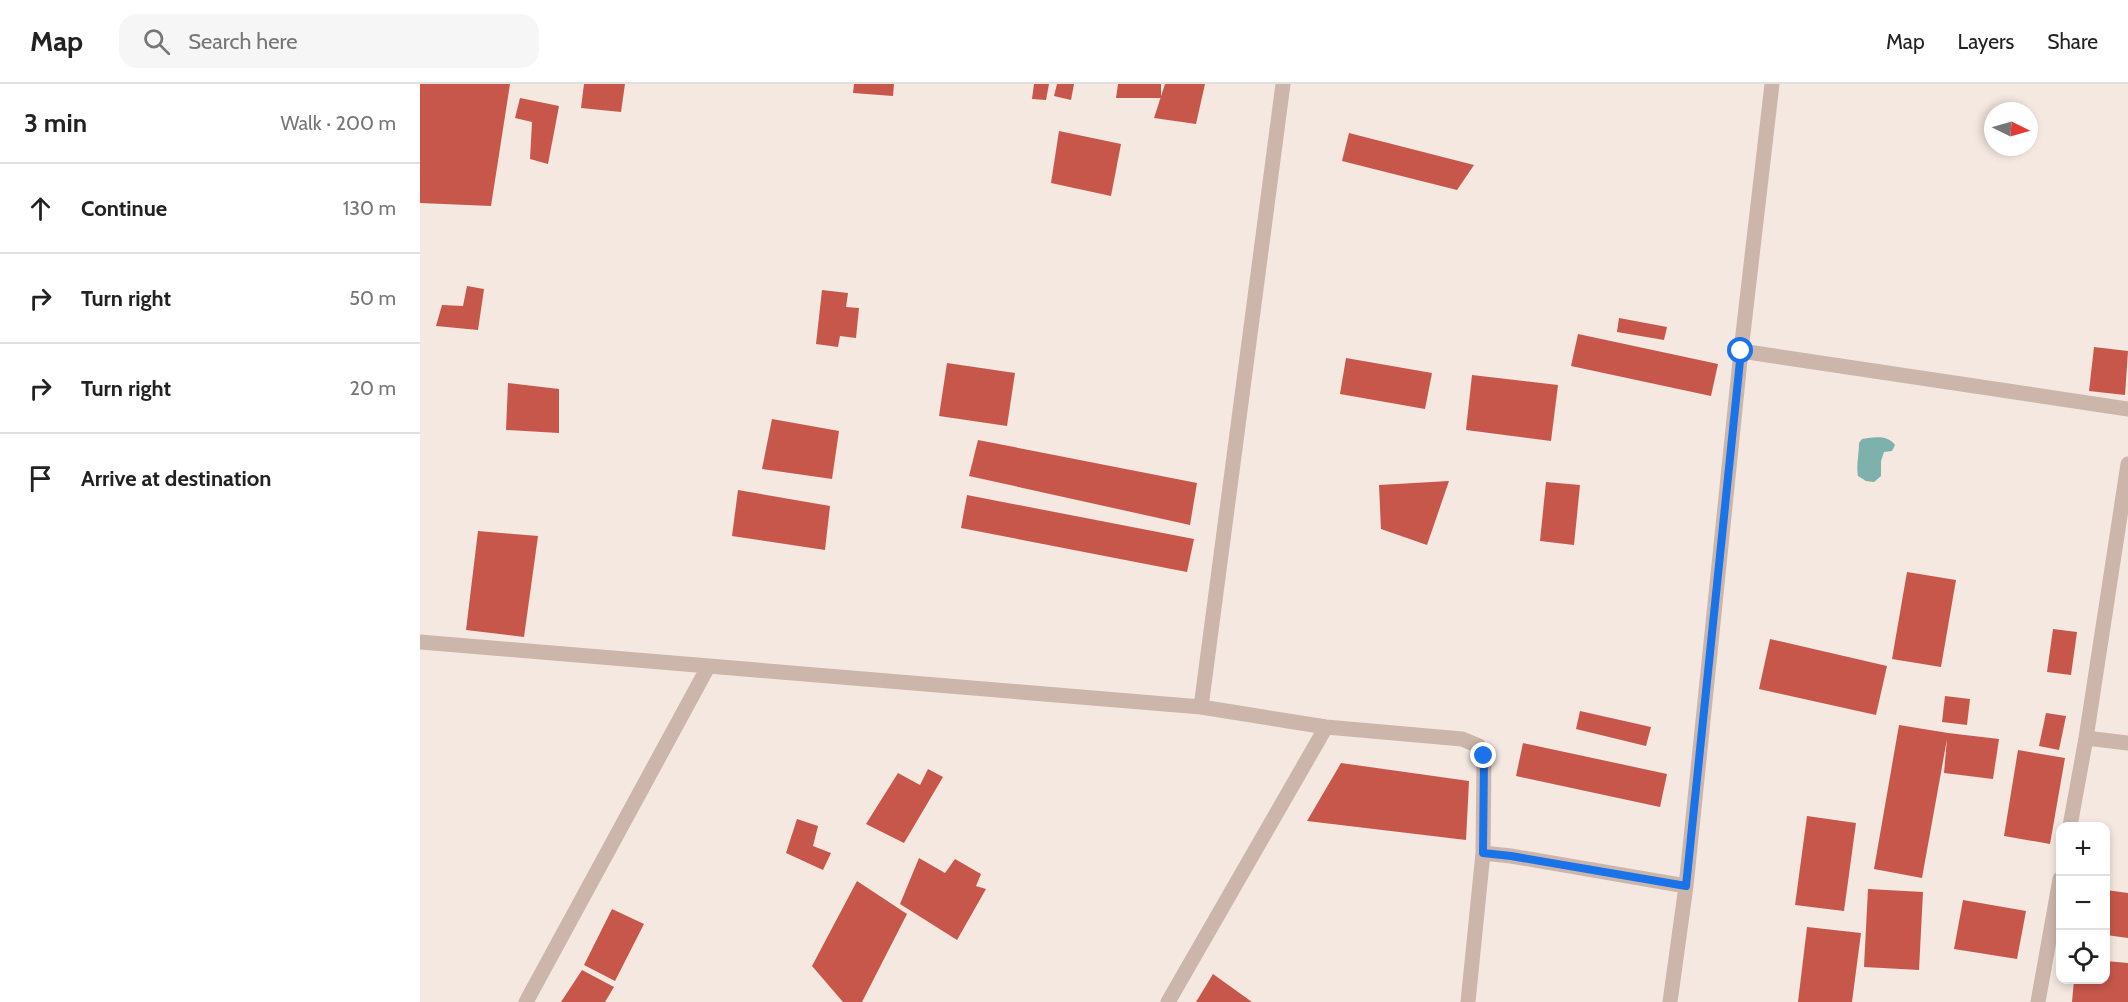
<!DOCTYPE html>
<html lang="en">
<head>
<meta charset="utf-8">
<style>
	:root { --surface:#fff; --page:#f6f6f6; --text:#222; --muted:#767676; --line:#e0e0e0 }
	body { margin:0; font-family:Cabin,sans-serif; background:var(--page); color:var(--text) }
	.controls { position:absolute; right:18px; bottom:18px; display:grid; overflow:hidden; border-radius:12px; box-shadow:0 3px 9px #0003 }
	.controls button { width:54px; height:54px; display:grid; place-items:center; padding:0; border:0; border-bottom:2px solid var(--line); background:var(--surface); color:var(--text); font:30px sans-serif }
	.compass { position:absolute; left:1564px; top:18px; width:54px; height:54px; border-radius:50%; background:var(--surface); box-shadow:0 3px 9px #0003; rotate:95deg }
	.stop { position:absolute; width:18px; height:18px; margin:-14px; border:4px solid #1a73e8; border-radius:50%; background:#fff }
	.stop.end { background:#1a73e8; border-color:#fff; box-shadow:0 2px 6px #0008 }
	.list { margin:0; padding:0; list-style:none }
	h2 { display:flex; justify-content:space-between; align-items:center; height:78px; margin:0; padding:0 24px; font-size:26px }
	h2 small { font-size:20px; font-weight:400; color:var(--muted) }
	.list li { display:grid; grid-template-columns:39px 1fr auto; gap:18px; align-items:center; box-sizing:border-box; height:90px; padding:0 24px; border-top:2px solid var(--line) }
	.list b { display:block; font-size:22px; white-space:nowrap }
	.list em { font-size:20px; font-style:normal; color:var(--muted) }
	.icon { flex:none; width:33px; height:33px; fill:none; stroke:currentColor; stroke-width:2; stroke-linecap:round; stroke-linejoin:round }
	.map { position:relative; flex:none; width:1708px; height:918px; overflow:hidden }
	header { display:flex; align-items:center; gap:36px; box-sizing:border-box; height:84px; padding:0 30px; background:var(--surface); border-bottom:2px solid var(--line) }
	header strong { font-size:28px }
	nav { display:flex; gap:33px; margin-inline-start:auto; font-size:21px }
	.search { width:420px; height:54px; background:var(--page); display:flex; align-items:center; gap:15px; box-sizing:border-box; padding:0 21px; border-radius:18px; color:var(--muted); font-size:22px }
	main { display:flex }
	aside { flex:1; background:var(--surface) }
	.map>svg:first-child { display:block }
	.water { fill:#7fb1ac }
	.building { fill:#c7574b }
	.lines { fill:none; stroke-linecap:round; stroke-linejoin:round }
	.minor { stroke:#ccb6ac; stroke-width:15 }
	.route { stroke:#1a73e8; stroke-width:8 }
</style>
</head>
<body>
<header>
<strong>Map</strong>
<div class="search"><svg class="icon" aria-label="search" viewBox="0 0 24 24"><circle cx="10" cy="10" r="6"/><path d="M15 15l6 6"/></svg>Search here</div>
<nav><a>Map</a><a>Layers</a><a>Share</a></nav>
</header>
<main>
<aside>
<h2>3 min<small>Walk · 200 m</small></h2>
<ul class="list">
<li><svg class="icon" aria-label="ahead" viewBox="0 0 24 24"><path d="M12 20V5M6 11l6-6 6 6"/></svg><div><b>Continue</b></div><em>130 m</em></li>
<li><svg class="icon" aria-label="right" viewBox="0 0 24 24"><path d="M7 20v-9h11M14 6l5 5-5 5"/></svg><div><b>Turn right</b></div><em>50 m</em></li>
<li><svg class="icon" aria-label="right" viewBox="0 0 24 24"><path d="M7 20v-9h11M14 6l5 5-5 5"/></svg><div><b>Turn right</b></div><em>20 m</em></li>
<li><svg class="icon" aria-label="arrive" viewBox="0 0 24 24"><path d="M6 21V4h12l-3 4 3 4H6"/></svg><div><b>Arrive at destination</b></div></li>
</ul>
</aside>
<div class="map">
<svg width="1708" height="918" viewBox="0 0 1708 918">
	<rect width="100%" height="100%" fill="#f4e8e0"/>
	<!-- water -->
	<path class="water" d="M1448 354C1458 353 1468 352 1475 361L1472 367 1464 368 1461 377V392L1454 398 1446 397 1438 392C1436 382 1439 370 1439 359L1442 355Z"/>
	<!-- building -->
	<path class="building" d="M0 0H90L71 122 0 119Z
		M164 0H205L201 28 161 24Z
		M434 0H474L473 12 433 9Z
		M614 0H629L626 16 612 15Z
		M637 0H654L651 16 634 12Z
		M698 0H741V14H696Z
		M745 0H785L776 40 734 34Z
		M100 14 139 22 128 80 110 75 112 38 95 34Z
		M639 47 701 60 691 112 631 99Z
		M929 49 1054 81 1037 106 922 77Z
		M47 202 64 205 58 246 16 242 22 221 43 222Z
		M402 206 428 209 426 223 439 224 436 254 420 252 418 263 396 260Z
		M1199 234 1247 243 1244 256 1197 248Z
		M1158 250 1298 280 1291 312 1151 282Z
		M1674 263 1708 267 1705 311 1669 307Z
		M926 274 1012 289 1005 325 920 310Z
		M527 279 595 289 587 342 519 332Z
		M1052 291 1138 301 1131 357 1046 346Z
		M88 299 139 305V349L86 346Z
		M352 335 419 347 412 395 342 385Z
		M558 356 777 399 770 441 549 392Z
		M1029 397 1007 461 961 445 959 401Z
		M1126 398 1160 401 1154 461 1120 457Z
		M318 406 410 422 405 466 312 452Z
		M547 411 774 455 767 488 541 444Z
		M58 447 118 452 104 553 46 546Z
		M1487 488 1536 496 1521 583 1472 575Z
		M1633 545 1657 548 1651 591 1627 588Z
		M1350 555 1467 582 1456 631 1339 605Z
		M1525 612 1550 615 1547 641 1522 638Z
		M1160 627 1231 643 1226 662 1156 645Z
		M1626 629 1646 632 1639 666 1619 662Z
		M1479 641 1528 649 1579 655 1573 695 1524 689 1527 655 1502 794 1454 785Z
		M1103 659 1247 690 1240 723 1096 692Z
		M1598 666 1645 674 1630 760 1584 752Z
		M921 679 1049 697 1046 756 887 737Z
		M508 685 523 693 484 759 446 740 478 689 500 701Z
		M1387 732 1436 739 1424 827 1375 821Z
		M377 735 398 742 393 762 411 769 403 786 366 769Z
		M499 774 525 789 535 775 561 790 556 802 566 805 537 856 480 820Z
		M437 797 487 830 442 918H423L392 882Z
		M1448 805 1503 808 1499 886 1444 883Z
		M1686 806 1708 809V854L1686 851Z
		M1543 816 1606 827 1597 875 1534 865Z
		M192 825 224 840 195 897 164 881Z
		M1387 843 1441 849 1432 918H1378Z
		M1686 877 1708 879V918H1652L1654 896H1686Z
		M162 886 194 903 185 918H141Z
		M793 890 832 918H776Z"/>
	<g class="lines">
		<!-- minor -->
		<path class="minor" d="M1321 267 1708 325
			M0 558 781 623 906 643 1042 655 1059 662 1064 672 1063 769 1091 772 1266 802
			M781 623 863 0
			M1666 654 1708 659
			M1650 742 1666 654 1708 380
			M106 918 288 583
			M748 918 906 643
			M1048 918 1063 769
			M1250 918 1266 802 1321 267 1352 0
			M1618 918 1640 795"/>
	</g>
	<g class="lines">
		<!-- route -->
		<path class="route" d="M1064 672 1063 769 1091 772 1266 802 1321 267"/>
	</g>
</svg>
<div class="controls">
<button>+</button>
<button>−</button>
<button><svg class="icon" aria-label="locate" viewBox="0 0 24 24"><circle cx="12" cy="12" r="6"/><path d="M12 2v4M12 18v4M2 12h4M18 12h4"/></svg></button>
</div>
<svg class="compass" viewBox="-18 -18 36 36"><path d="M0-13l5 13h-10z" fill="#e53935"/><path d="M0 13l5-13h-10z" fill="#767676"/></svg>
<div class="stop" style="left:1321px;top:267px"></div>
<div class="stop end" style="left:1064px;top:672px"></div>
</div>
</main>
</body>
</html>
